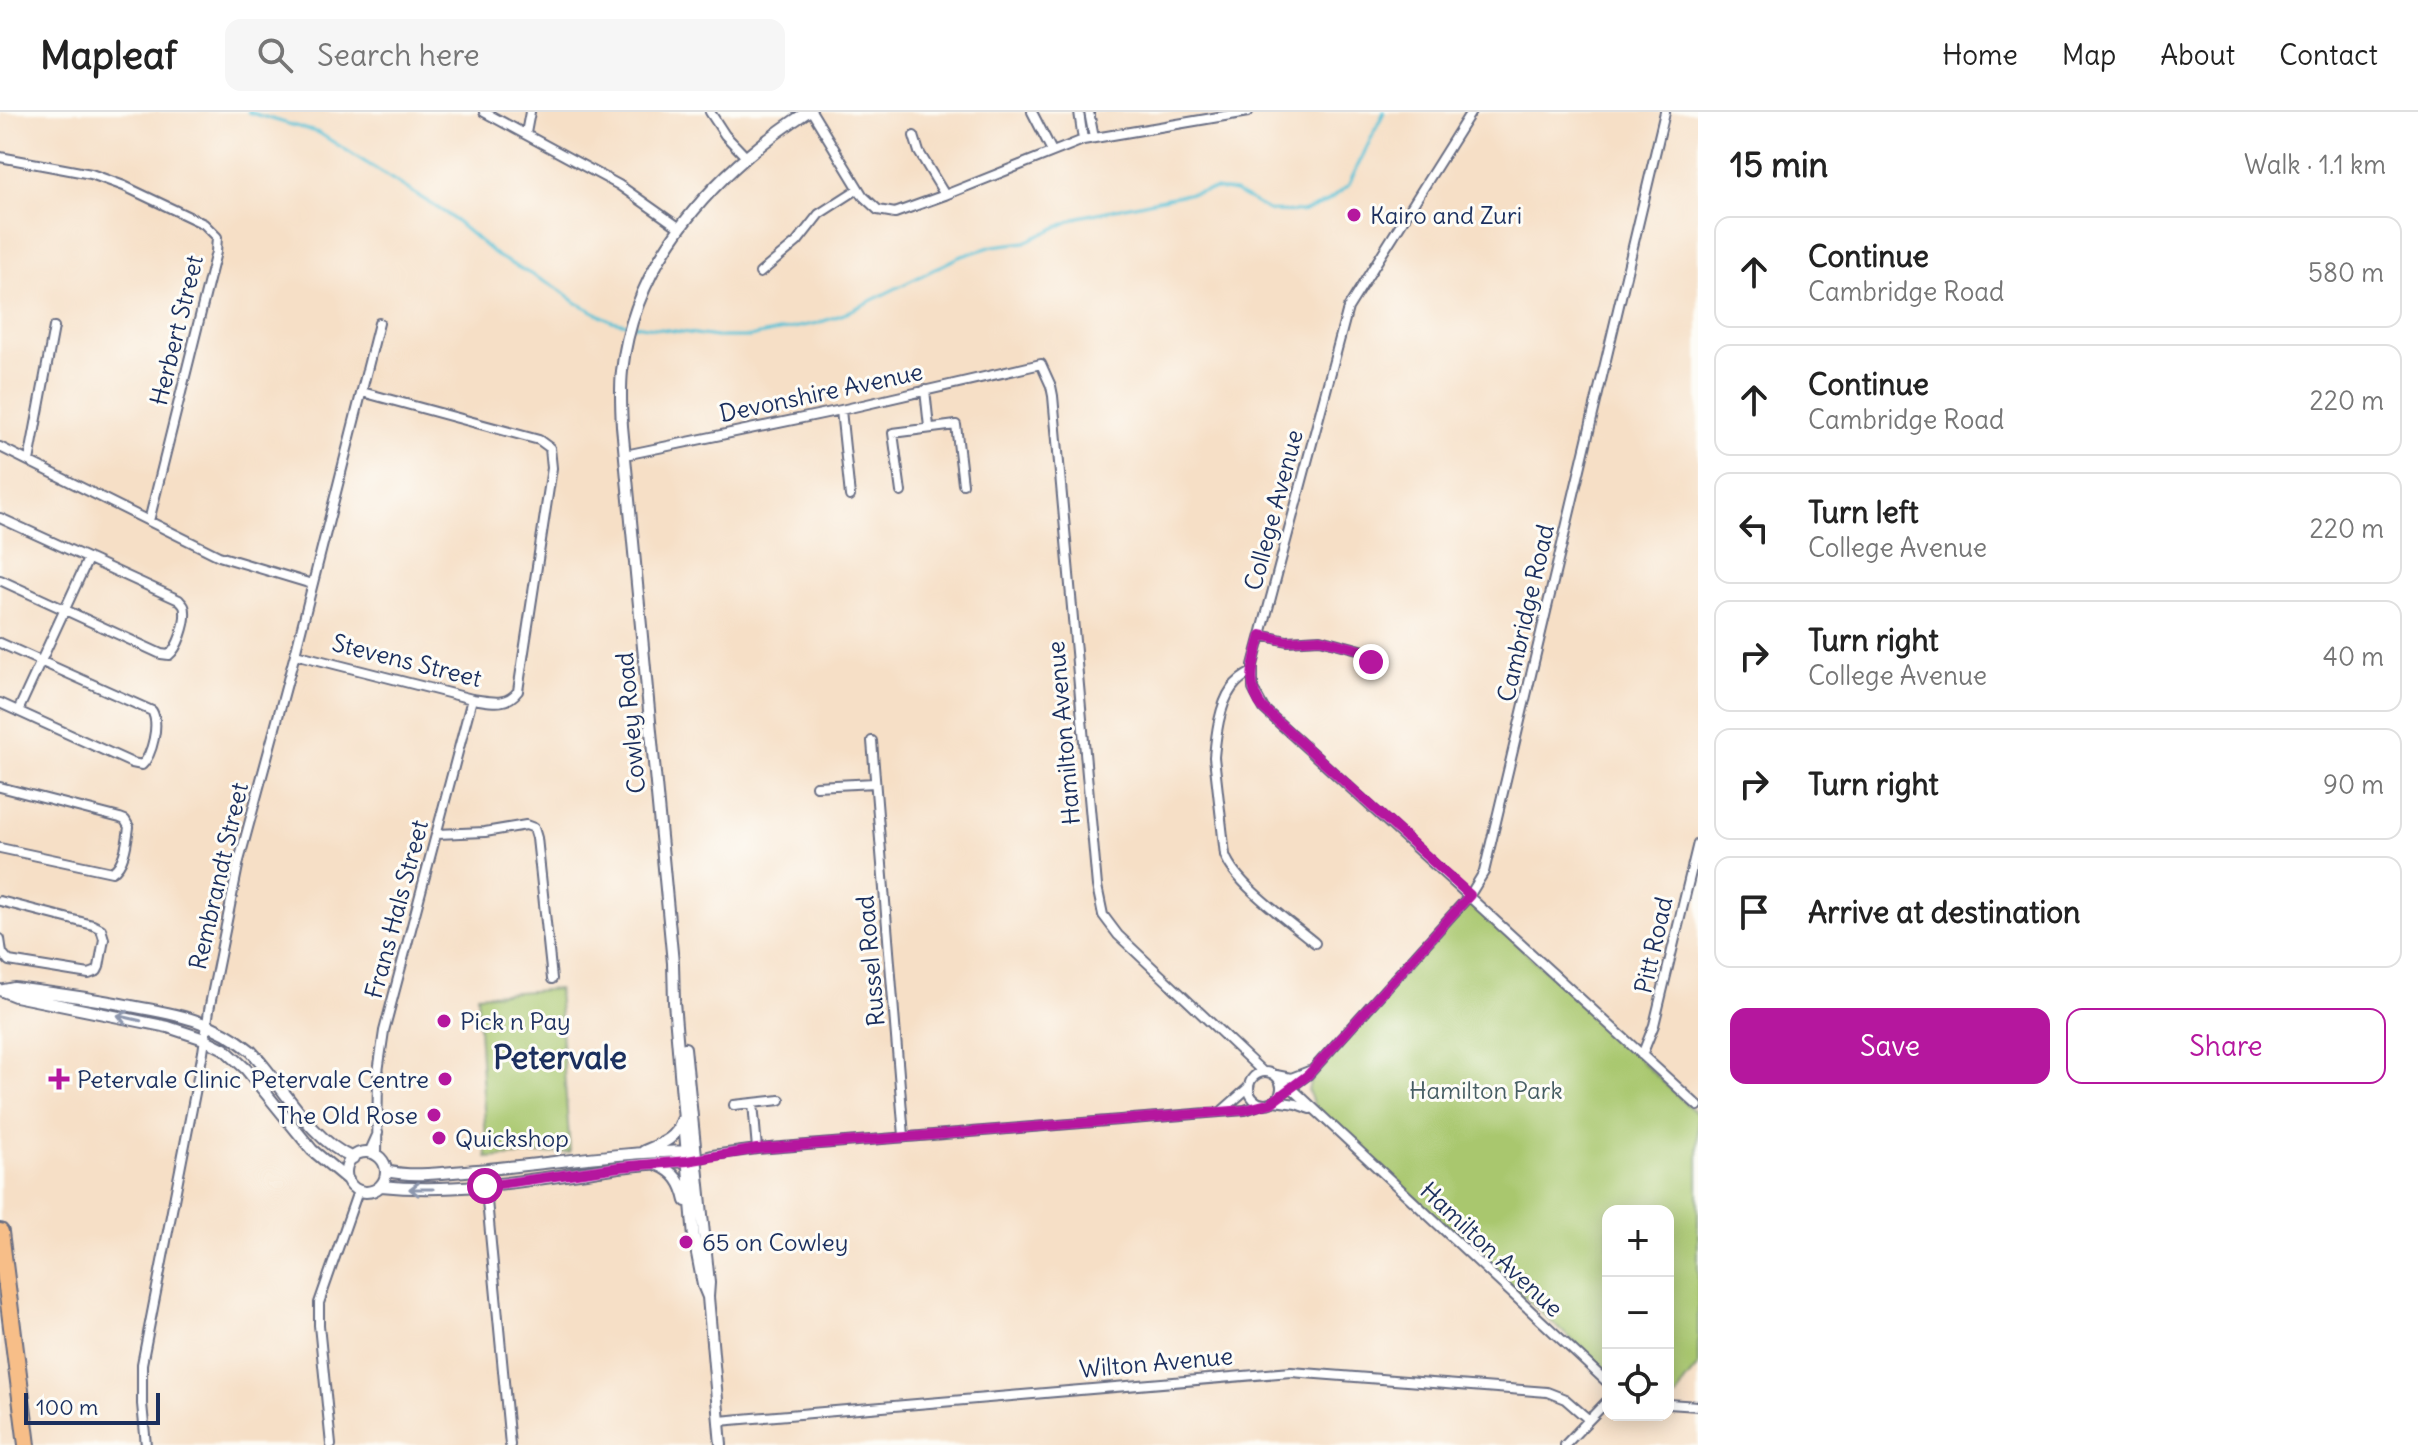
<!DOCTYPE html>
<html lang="en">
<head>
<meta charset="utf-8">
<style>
	:root { --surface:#fff; --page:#f6f6f6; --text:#222; --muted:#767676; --line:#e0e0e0; --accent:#b5179e }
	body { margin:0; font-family:Delius,sans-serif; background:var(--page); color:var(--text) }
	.controls { position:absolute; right:24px; bottom:24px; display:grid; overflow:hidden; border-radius:16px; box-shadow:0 4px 20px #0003 }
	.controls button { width:72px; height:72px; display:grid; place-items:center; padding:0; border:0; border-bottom:2px solid var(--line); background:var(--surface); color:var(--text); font:40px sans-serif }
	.scale { position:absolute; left:24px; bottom:20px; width:136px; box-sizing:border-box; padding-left:8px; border:4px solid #1b2f5e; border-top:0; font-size:22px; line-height:28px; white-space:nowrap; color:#1b2f5e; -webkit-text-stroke:6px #fdfcf7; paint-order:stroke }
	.stop { position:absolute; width:24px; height:24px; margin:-18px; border:6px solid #b5179e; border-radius:50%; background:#fff }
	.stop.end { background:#b5179e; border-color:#fff; box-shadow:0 2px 8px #0008 }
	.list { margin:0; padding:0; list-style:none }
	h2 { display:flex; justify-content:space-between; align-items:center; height:104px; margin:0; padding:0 32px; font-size:34px }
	h2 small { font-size:26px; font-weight:400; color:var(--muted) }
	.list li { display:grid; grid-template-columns:52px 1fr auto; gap:24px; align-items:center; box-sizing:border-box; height:112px; margin:0 16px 16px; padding:0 16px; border:2px solid var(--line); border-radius:16px }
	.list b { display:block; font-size:30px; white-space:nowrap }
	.list p { margin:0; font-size:26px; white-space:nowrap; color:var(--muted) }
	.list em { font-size:26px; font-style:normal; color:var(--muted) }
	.actions { display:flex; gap:16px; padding:24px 32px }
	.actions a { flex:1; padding:18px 0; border:2px solid var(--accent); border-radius:16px; text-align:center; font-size:28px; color:var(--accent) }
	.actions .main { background:var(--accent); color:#fff }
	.icon { flex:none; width:44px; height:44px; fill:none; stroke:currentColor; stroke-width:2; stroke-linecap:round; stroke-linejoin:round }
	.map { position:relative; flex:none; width:1698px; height:1333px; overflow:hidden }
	header { display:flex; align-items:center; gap:48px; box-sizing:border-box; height:112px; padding:0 40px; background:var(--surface); border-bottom:2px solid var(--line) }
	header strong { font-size:38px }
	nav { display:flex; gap:44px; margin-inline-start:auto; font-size:28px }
	.search { width:560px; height:72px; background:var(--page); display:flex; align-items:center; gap:20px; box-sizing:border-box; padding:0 28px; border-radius:16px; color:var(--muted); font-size:30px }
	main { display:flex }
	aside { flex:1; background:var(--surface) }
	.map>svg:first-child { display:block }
	.green { fill:#a9c76e; stroke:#627b66; stroke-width:2 }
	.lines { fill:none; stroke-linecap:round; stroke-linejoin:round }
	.stream { stroke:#59c1d6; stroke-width:3 }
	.minor-casing { stroke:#686d82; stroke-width:12 }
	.tertiary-casing { stroke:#686d82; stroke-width:14 }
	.motorway-casing { stroke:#686d82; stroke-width:20 }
	.minor { stroke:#fff; stroke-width:8 }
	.tertiary { stroke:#fff; stroke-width:10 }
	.motorway { stroke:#f7be88; stroke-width:16 }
	.oneway { stroke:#8d97ae }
	.route { stroke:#b5179e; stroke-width:10 }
	.poi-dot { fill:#b5179e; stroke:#fdfcf7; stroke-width:3 }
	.labels { text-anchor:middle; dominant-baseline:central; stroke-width:6; stroke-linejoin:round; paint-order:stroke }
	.poi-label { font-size:24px; fill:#1b2f5e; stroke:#fdfcf7; text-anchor:start }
	.street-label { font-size:24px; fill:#1b2f5e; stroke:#fdfcf7 }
	.park-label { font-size:24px; fill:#465d63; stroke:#fdfcf7 }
	.district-label { font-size:32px; font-weight:bold; fill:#1b2f5e; stroke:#fdfcf7 }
</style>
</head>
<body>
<header>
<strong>Mapleaf</strong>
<div class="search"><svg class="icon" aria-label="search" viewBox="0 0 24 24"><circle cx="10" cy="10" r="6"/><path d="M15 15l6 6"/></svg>Search here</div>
<nav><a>Home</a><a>Map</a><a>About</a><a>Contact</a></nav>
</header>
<main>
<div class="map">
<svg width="1698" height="1333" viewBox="0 0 1698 1333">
	<rect width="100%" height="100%" fill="#fdfcf7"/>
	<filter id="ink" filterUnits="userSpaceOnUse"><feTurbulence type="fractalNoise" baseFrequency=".0125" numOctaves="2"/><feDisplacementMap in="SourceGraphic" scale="16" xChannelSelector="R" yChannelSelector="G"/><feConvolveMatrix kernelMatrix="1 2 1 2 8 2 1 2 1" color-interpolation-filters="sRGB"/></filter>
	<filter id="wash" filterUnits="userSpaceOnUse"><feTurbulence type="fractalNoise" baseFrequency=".006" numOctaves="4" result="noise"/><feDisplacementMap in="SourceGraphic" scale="32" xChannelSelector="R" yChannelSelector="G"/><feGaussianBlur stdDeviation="1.8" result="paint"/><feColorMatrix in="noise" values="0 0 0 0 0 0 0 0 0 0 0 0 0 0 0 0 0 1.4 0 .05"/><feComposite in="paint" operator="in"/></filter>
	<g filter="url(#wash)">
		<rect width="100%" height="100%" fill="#f6dfc6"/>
		<!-- green -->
		<path class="green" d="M1469 786 1698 1003V1254L1684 1271 1677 1285 1668 1284V1099H1608V1261L1314 994 1308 978 1310 970Z
			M558 877 570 1040 487 1046 477 883Z"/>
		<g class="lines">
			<!-- stream -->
			<path class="stream" d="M248 0 319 21 447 102 497 144 560 178 577 191 612 209 627 212
				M634 213 716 225H749L818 211 844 202 959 145 993 134 1025 130 1079 105 1181 83 1216 77 1235 80 1270 99 1302 100 1325 91 1348 74 1384 0"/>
		</g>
	</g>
	<g filter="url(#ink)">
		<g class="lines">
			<!-- minor casing -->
			<g class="minor-casing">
				<path id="minor" d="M484 0 619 73 680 116
					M710 0 725 23 747 46
					M812 0 863 84 878 98 895 101 945 83 1083 28 1248 0
					M1032 0 1052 39
					M1079 0 1083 28
					M1089 0 1094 26
					M1471 0 1348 196 1253 553V577L1264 597 1698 994
					M526 21 530 0
					M914 24 919 40 945 83
					M0 45 91 62 124 74 204 112 217 125 216 140 149 409
					M760 161 797 130 819 102 858 77
					M925 278 929 315
					M841 298 850 384
					M0 335 219 444 312 472
					M625 343 841 298 1041 252 1051 274 1053 284 1097 774 1103 803 1118 823 1263 960
					M29 349 54 215
					M901 380 893 321 956 313 963 372
					M0 406 179 488C183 493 185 493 185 500 186 512 178 536 169 543L161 542 0 468
					M1261 523 1287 529 1320 527 1361 538 1371 550
					M0 531 152 599C160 612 152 643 142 653L132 651 0 591
					M295 542 472 587C490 589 506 595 518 579L552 356 550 336 539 328 362 280
					M1252 560C1244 564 1237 569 1232 576 1219 594 1216 624 1214 645L1225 743C1235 772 1290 810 1315 831
					M18 599 88 447
					M872 629 904 1024
					M816 674 875 671
					M0 675 120 706 125 708 129 715C127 729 125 752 112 760L0 736
					M437 722 485 720 526 713 534 716 537 726 552 867
					M0 789 93 813 101 817 104 827 99 855 97 859 89 862 9 849 2 841 0 827
					M1642 943 1654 913 1698 731
					M1249 976a16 16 0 1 1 32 0a16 16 0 1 1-32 0Z
					M1276 963 1291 966 1309 959
					M1279 968 1295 979 1608 1271
					M1279 984 1308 963 1470 783 1484 760 1665 0
					M1275 989 1296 992 1310 997
					M753 991 757 1037
					M734 993 780 988
					M1223 998 1249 975
					M369 1041 378 1021
					M377 1044 378 960 384 919 472 587
					M697 1047 712 1043 757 1037 1245 998 1262 992
					M484 1057 510 1333
					M1668 1292 1698 1294
					M719 1309 1291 1260 1547 1280 1565 1287 1588 1307
					M146 1333 142 1292V1252L203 940 209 898 239 749 295 542 379 211
					M331 1333 319 1213V1191L358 1079
					M1565 1333 1608 1288"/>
			</g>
			<!-- tertiary casing -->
			<g class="tertiary-casing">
				<path id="tertiary" d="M0 878 15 884 168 915 204 927 224 937 246 957 312 1038 348 1068
					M4 878 14 876C53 881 92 886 131 894 176 902 215 909 251 939 282 972 310 1028 353 1046
					M685 936 709 1171 708 1185 721 1333
					M644 1039C661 1032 677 1027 682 1008
					M346 1060a20 20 0 1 1 40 0a20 20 0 1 1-40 0Z
					M658 1053C675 1060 682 1071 686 1089
					M386 1059C416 1066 447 1060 477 1058 548 1052 619 1040 690 1039
					M381 1074C459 1082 536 1067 613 1056 640 1052 667 1051 693 1048
					M708 1185 703 1173 694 1126 674 890 673 851 622 314C621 296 620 278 622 259 634 147 716 59 807 0"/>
			</g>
			<!-- motorway casing -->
			<g class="motorway-casing">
				<path id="motorway" d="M0 1120 27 1333"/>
			</g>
			<!-- minor -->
			<use href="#minor" class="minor"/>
			<!-- tertiary -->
			<use href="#tertiary" class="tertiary"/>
			<!-- motorway -->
			<use href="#motorway" class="motorway"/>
		</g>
		<!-- one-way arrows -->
		<defs><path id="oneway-shaft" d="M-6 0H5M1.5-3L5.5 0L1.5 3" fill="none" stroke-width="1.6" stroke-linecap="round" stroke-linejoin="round" transform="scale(2)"/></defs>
		<g class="oneway">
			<use href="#oneway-shaft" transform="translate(129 906) rotate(-167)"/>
			<use href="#oneway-shaft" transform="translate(421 1077) rotate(180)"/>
		</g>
	</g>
	<g class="lines" filter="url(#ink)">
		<!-- route -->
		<path class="route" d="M485 1074 619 1055 687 1049 757 1037 1245 998 1271 991 1308 963 1470 783 1264 597C1244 574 1254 550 1261 523L1287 529 1320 527 1361 538 1371 550"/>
	</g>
	<!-- markers -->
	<g class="poi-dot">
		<circle cx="1354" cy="103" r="8"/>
		<circle cx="444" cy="909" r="8"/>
		<path d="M55 955h8v8h8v8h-8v8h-8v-8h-8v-8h8z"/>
		<circle cx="445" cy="967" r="8"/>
		<circle cx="434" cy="1003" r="8"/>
		<circle cx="439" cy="1026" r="8"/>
		<circle cx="686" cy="1130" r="8"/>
	</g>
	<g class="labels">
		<!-- poi labels -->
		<g class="poi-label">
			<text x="1370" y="103">Kairo and Zuri</text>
			<text x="460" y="909">Pick n Pay</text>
			<text x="77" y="967">Petervale Clinic</text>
			<text x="429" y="967" text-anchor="end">Petervale Centre</text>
			<text x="418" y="1003" text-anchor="end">The Old Rose</text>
			<text x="455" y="1026">Quickshop</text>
			<text x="702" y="1130">65 on Cowley</text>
		</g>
		<!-- street labels -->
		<g class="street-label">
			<text transform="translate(176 218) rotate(-76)">Herbert Street</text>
			<text transform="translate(821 280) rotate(-12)">Devonshire Avenue</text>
			<text transform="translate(1273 398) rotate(-75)">College Avenue</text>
			<text transform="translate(1525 501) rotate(-77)">Cambridge Road</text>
			<text transform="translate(407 548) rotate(14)">Stevens Street</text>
			<text transform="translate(630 611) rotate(-95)">Cowley Road</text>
			<text transform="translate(1063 621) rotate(-95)">Hamilton Avenue</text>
			<text transform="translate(218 764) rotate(-77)">Rembrandt Street</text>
			<text transform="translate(396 797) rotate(-75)">Frans Hals Street</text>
			<text transform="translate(1653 833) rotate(-77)">Pitt Road</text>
			<text transform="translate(870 849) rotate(-95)">Russel Road</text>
			<text transform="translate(1492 1137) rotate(43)">Hamilton Avenue</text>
			<text transform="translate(1156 1250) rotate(-5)">Wilton Avenue</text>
		</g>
		<!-- park labels -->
		<g class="park-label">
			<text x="1486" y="978">Hamilton Park</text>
		</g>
		<!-- district labels -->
		<g class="district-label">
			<text x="560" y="945">Petervale</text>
		</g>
	</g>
</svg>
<div class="controls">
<button>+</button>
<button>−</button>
<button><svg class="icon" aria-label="locate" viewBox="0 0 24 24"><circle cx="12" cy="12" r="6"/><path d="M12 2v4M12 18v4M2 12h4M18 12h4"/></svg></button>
</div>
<div class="scale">100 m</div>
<div class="stop" style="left:485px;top:1074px"></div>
<div class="stop end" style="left:1371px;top:550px"></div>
</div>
<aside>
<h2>15 min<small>Walk · 1.1 km</small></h2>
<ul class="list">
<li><svg class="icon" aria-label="ahead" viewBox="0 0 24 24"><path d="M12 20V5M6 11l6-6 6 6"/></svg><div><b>Continue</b><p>Cambridge Road</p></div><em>580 m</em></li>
<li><svg class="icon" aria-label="ahead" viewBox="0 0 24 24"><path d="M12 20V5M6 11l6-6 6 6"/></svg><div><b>Continue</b><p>Cambridge Road</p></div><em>220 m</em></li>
<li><svg class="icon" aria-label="left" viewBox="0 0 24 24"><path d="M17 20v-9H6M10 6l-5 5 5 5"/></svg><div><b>Turn left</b><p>College Avenue</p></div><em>220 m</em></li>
<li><svg class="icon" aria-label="right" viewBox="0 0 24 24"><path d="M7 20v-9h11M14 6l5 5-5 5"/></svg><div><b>Turn right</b><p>College Avenue</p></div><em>40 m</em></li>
<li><svg class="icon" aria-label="right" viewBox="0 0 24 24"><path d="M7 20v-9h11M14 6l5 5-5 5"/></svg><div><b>Turn right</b></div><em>90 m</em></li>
<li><svg class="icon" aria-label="arrive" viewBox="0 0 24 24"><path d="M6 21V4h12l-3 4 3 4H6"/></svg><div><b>Arrive at destination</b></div></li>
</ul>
<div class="actions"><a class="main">Save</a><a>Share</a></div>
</aside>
</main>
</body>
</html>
